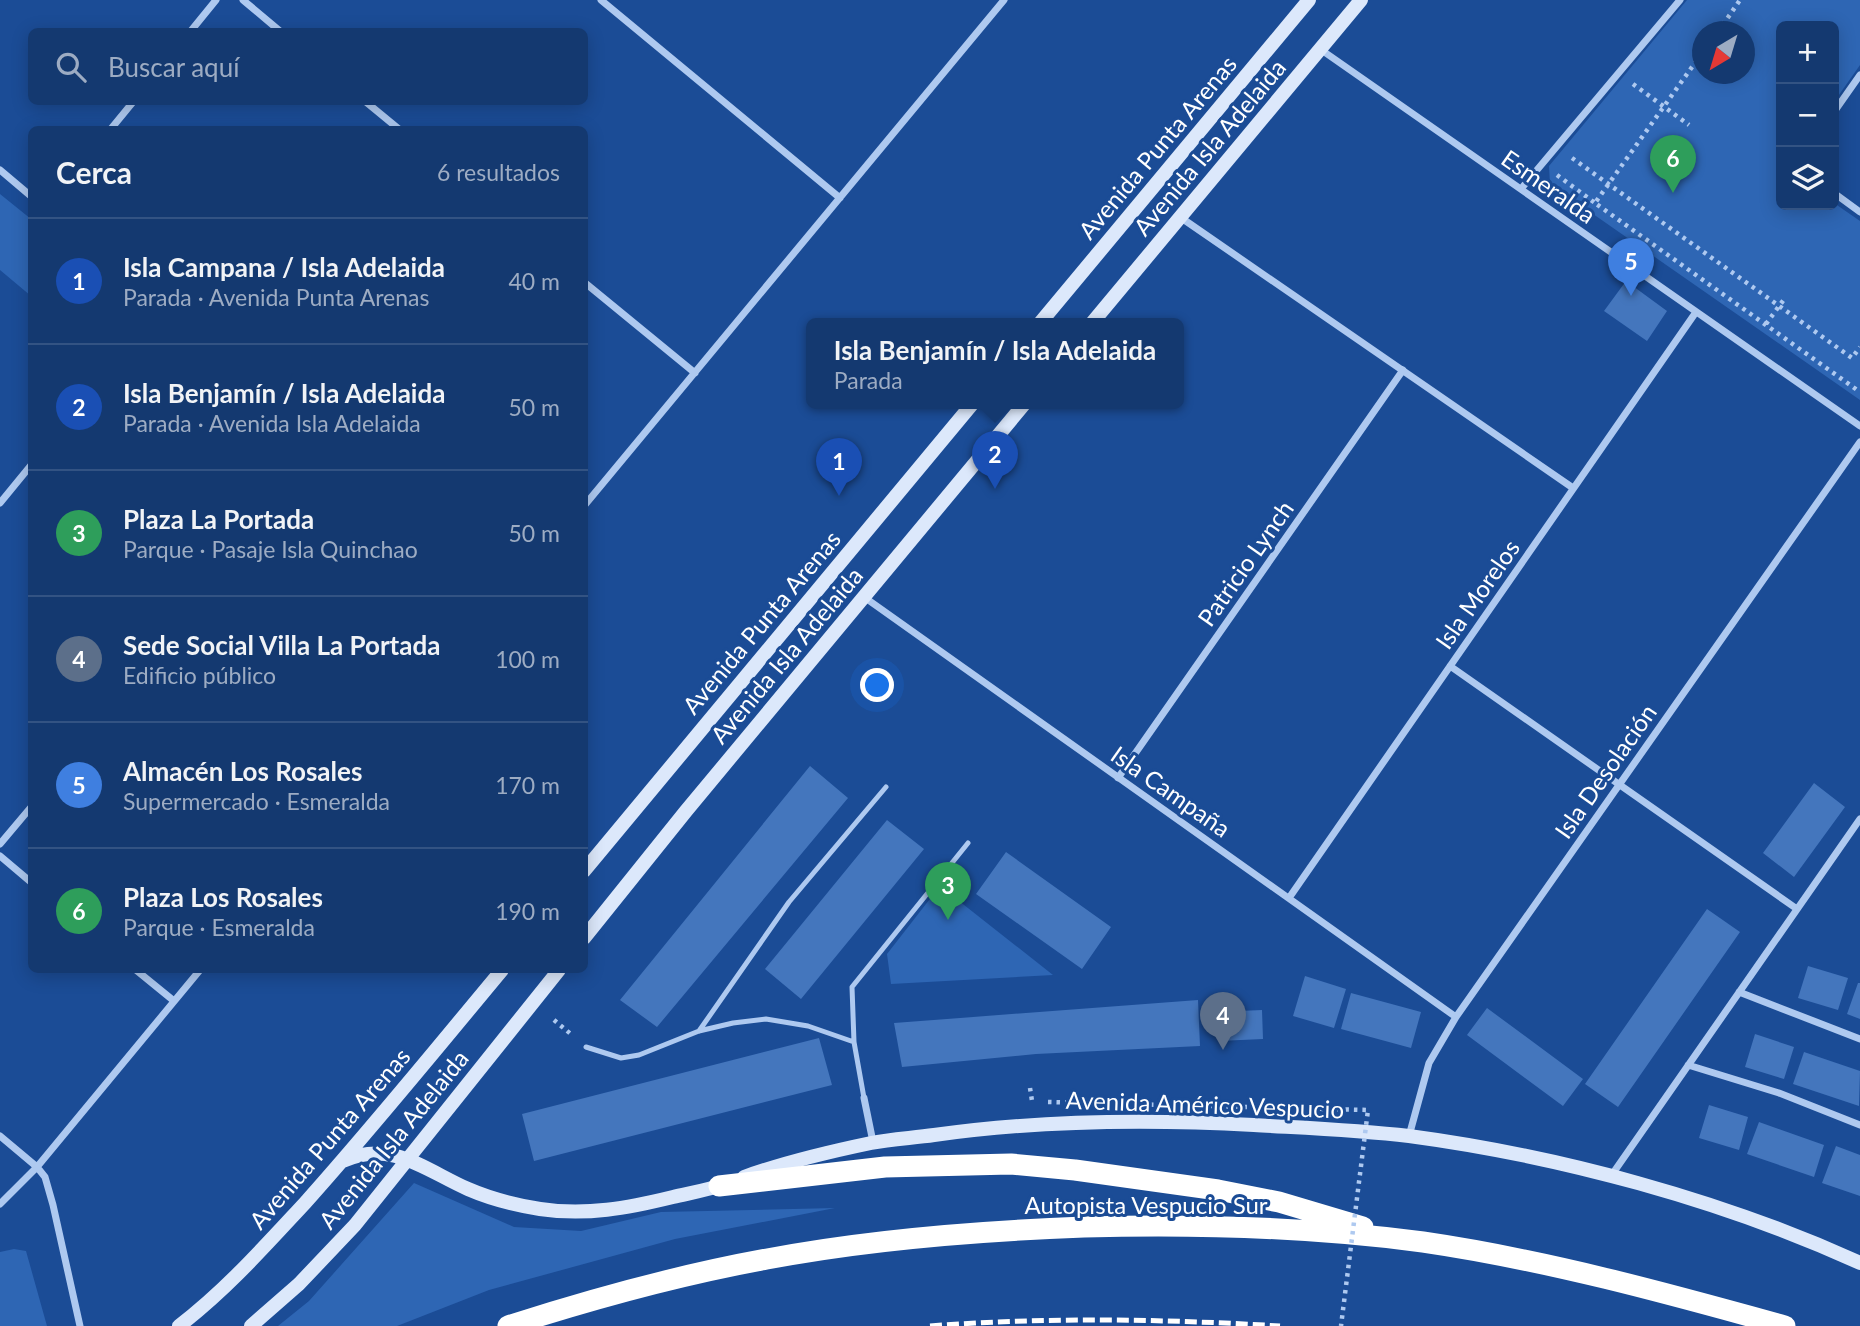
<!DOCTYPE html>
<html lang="es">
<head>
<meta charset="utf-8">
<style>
	:root { --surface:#143970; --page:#1d4075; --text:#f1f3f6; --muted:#9dacc3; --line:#335383; --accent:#d6ab8b }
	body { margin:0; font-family:Lato,sans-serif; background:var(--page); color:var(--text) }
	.controls { position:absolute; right:21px; top:21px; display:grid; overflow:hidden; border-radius:10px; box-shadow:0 4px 18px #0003 }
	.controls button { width:63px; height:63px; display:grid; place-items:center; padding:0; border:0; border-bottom:2px solid var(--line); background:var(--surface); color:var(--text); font:35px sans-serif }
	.compass { position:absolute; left:1692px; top:21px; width:63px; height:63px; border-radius:50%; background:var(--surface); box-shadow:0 4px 18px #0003; rotate:218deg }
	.you { position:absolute; left:878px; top:686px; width:24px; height:24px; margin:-18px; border:5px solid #fff; border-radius:50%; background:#1a73e8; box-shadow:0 0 0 10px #1a73e833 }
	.badge { display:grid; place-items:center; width:46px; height:46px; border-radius:50%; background:var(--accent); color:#fff; font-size:23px; font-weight:700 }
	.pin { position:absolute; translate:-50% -58px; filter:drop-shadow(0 2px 4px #0008) }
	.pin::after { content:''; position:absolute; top:37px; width:24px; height:21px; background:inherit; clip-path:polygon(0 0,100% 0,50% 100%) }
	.popup { position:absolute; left:806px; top:318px; width:378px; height:91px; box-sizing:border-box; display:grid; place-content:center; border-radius:10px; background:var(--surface); filter:drop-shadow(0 2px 5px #0005); font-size:23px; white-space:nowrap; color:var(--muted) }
	.popup b { font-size:26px; color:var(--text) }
	.popup::after { content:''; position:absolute; left:50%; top:100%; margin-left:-14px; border:14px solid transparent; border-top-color:var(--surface) }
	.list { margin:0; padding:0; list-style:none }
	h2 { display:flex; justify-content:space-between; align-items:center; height:91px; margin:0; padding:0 28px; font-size:30px }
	h2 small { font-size:23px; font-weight:400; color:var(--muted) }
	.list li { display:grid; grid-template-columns:46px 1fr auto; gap:21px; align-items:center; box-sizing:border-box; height:126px; padding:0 28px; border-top:2px solid var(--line) }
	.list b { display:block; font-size:26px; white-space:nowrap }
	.list p { margin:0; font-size:23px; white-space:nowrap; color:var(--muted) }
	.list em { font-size:23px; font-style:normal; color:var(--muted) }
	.icon { flex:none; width:38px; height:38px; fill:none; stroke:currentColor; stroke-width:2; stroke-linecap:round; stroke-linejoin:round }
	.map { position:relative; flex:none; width:1860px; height:1326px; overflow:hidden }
	.search { position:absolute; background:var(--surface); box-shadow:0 4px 18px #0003; left:28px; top:28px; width:560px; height:77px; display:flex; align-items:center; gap:18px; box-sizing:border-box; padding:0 24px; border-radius:10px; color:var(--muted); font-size:26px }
	.panel { position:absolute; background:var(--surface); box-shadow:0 4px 18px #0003; left:28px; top:126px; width:560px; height:847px; border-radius:10px }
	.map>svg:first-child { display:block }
	.green { fill:#2e66b4; fill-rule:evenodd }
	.building { fill:#4476bd }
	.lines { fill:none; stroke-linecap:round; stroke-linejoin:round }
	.path { stroke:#aec9f0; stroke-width:4.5; stroke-dasharray:3.5 5; stroke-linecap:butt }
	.service { stroke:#aec9f0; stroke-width:5 }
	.minor { stroke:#aec9f0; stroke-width:7 }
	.secondary { stroke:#dce8fb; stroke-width:14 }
	.motorway { stroke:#fff; stroke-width:21 }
	.rail { stroke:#fff; stroke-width:5; stroke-dasharray:12 5; stroke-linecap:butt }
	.path-bridge { stroke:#aec9f0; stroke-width:4.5; stroke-dasharray:3.5 5; stroke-linecap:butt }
	.labels { text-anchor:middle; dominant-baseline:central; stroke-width:6; stroke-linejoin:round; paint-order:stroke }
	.street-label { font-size:24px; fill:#fff; stroke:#1b4c96 }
</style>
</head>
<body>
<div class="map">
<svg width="1860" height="1326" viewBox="0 0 1860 1326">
	<rect width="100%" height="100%" fill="#1b4c96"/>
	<!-- green -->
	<path class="green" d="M1687 0H1860V65L1834 102V26H1781V205H1834V203L1860 221V400L1550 184 1549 166ZM1702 32H1744V74H1702Z
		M0 194 31 219V296L0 270Z
		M940 886 1053 975 891 984 887 954Z
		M414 1183 514 1227 581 1231 661 1212 835 1208 675 1239 489 1290 397 1326H278L309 1301Z
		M14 1249 26 1251 47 1326H0V1252Z"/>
	<!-- building -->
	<path class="building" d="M1626 281 1667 311 1647 341 1604 311Z
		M810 766 848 798 657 1027 620 1000Z
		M1814 783 1845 807 1794 877 1763 853Z
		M887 820 924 849 801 999 765 969Z
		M1006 852 1111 927 1082 969 976 894Z
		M1707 909 1740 932 1618 1107 1585 1084Z
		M1808 966 1848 978 1838 1010 1798 998Z
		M1305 976 1346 989 1334 1028 1293 1016Z
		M1858 983H1860V1019L1847 1014Z
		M1351 993 1421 1012 1411 1048 1341 1029Z
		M1198 1000 1200 1046 1036 1054 902 1067 894 1023Z
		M1487 1008 1583 1079 1563 1106 1467 1035Z
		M1262 1010 1263 1039 1219 1041 1216 1012Z
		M1755 1034 1794 1047 1784 1079 1745 1067Z
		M819 1038 832 1085 534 1161 522 1114Z
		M1804 1052 1860 1071 1859 1106 1793 1084Z
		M1709 1105 1748 1117 1739 1150 1699 1138Z
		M1759 1122 1824 1145 1814 1177 1747 1154Z
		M1836 1146 1860 1155V1196L1822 1183Z"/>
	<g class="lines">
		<!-- path -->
		<path class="path" d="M1718 32 1740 0
			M1702 53 1595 203 1860 392
			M1633 84 1689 125
			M1572 158 1852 358 1860 347
			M1557 175 1595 203
			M1766 324 1785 298
			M554 1020 572 1035
			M1030 1088 1032 1101"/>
		<!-- service -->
		<path class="service" d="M699 1031 789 902 886 787
			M586 1047 621 1058 639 1055 699 1031 733 1023 766 1019 808 1026 854 1042
			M864 1098 854 1042 852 987 968 843"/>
		<!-- minor -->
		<path class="minor" d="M243 0 281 32
			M601 0 840 198
			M190 32 216 0
			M1320 49 1860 426
			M366 102 400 130
			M1834 112 1860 75
			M110 130 133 102
			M0 170 32 197
			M1521 189 1680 0
			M1834 193 1860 212
			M1180 217 1573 488
			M584 282 695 373
			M0 503 32 464
			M584 506 1004 0
			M864 597 1456 1017
			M1450 666 1797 909
			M1118 778 1403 370
			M0 844 32 806
			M0 856 32 883
			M1289 898 1696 312
			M136 970 174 1001
			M1739 992 1860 1039
			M1688 1065 1779 1093 1860 1125
			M864 1098 873 1142
			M0 1136 37 1167 45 1177 53 1205 80 1326
			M1409 1136 1429 1063 1456 1017 1860 442
			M1611 1176 1860 819
			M0 1204 37 1167 200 970"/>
		<!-- secondary -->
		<path class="secondary" d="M1040 323 1309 0
			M1092 323 1361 0
			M584 871 973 403
			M584 938 686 811 1025 403
			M343 1161C391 1139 425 1170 468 1189 491 1199 515 1205 540 1209 586 1216 628 1208 673 1197 690 1193 708 1190 725 1184
			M744 1177C785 1162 828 1152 871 1143 891 1139 913 1138 934 1135 1040 1120 1147 1119 1254 1125 1305 1128 1357 1130 1409 1136 1559 1156 1722 1200 1860 1263
			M179 1326C226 1290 265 1246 305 1203 373 1127 437 1048 502 970
			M251 1326 299 1284 355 1225 559 970"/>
		<!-- motorway -->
		<path class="motorway" d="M719 1186 885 1167 1011 1164 1075 1170 1218 1190 1279 1202 1363 1227
			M508 1326C592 1299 679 1275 767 1259 872 1239 978 1231 1084 1227 1197 1224 1311 1227 1423 1242 1546 1260 1666 1293 1785 1326"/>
		<!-- rail -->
		<path class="rail" d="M930 1326C1047 1317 1163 1319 1280 1326"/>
		<!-- path-bridge -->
		<path class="path-bridge" d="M1048 1102 1368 1110 1341 1326"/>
	</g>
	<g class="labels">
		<!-- street labels -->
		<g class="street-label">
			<text transform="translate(1157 147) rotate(-50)">Avenida Punta Arenas</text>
			<text transform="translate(1209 147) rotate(-50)">Avenida Isla Adelaida</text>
			<text transform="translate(1549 186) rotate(35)">Esmeralda</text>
			<text transform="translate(1245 563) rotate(-55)">Patricio Lynch</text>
			<text transform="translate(1477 594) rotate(-55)">Isla Morelos</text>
			<text transform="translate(761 622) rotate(-50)">Avenida Punta Arenas</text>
			<text transform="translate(786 655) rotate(-50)">Avenida Isla Adelaida</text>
			<text transform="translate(1605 771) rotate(-55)">Isla Desolación</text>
			<text transform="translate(1171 791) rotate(35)">Isla Campaña</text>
			<text transform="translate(1205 1104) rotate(2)">Avenida Américo Vespucio</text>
			<text transform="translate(329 1138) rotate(-49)">Avenida Punta Arenas</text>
			<text transform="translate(393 1139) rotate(-51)">Avenida Isla Adelaida</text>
			<text x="1146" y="1204">Autopista Vespucio Sur</text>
		</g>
	</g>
</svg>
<div class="controls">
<button>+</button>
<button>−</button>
<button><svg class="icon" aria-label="layers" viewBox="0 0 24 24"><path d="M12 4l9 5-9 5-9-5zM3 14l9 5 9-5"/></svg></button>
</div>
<svg class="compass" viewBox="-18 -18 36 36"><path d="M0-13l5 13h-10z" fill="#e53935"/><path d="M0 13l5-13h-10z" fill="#9dacc3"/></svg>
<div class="you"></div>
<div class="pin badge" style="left:839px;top:496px;background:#1a4fb4">1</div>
<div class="pin badge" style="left:995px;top:489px;background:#1a4fb4">2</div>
<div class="popup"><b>Isla Benjamín / Isla Adelaida</b>Parada</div>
<div class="pin badge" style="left:948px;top:920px;background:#2e9e5b">3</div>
<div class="pin badge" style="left:1223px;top:1050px;background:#5c6f8a">4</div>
<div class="pin badge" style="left:1631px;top:296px;background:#3f7fe0">5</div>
<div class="pin badge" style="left:1673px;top:193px;background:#2e9e5b">6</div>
<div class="search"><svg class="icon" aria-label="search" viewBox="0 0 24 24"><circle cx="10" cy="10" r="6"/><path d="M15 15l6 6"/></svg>Buscar aquí</div>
<section class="panel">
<h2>Cerca<small>6 resultados</small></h2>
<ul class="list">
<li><span class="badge" style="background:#1a4fb4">1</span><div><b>Isla Campana / Isla Adelaida</b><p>Parada · Avenida Punta Arenas</p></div><em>40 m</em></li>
<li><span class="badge" style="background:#1a4fb4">2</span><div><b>Isla Benjamín / Isla Adelaida</b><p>Parada · Avenida Isla Adelaida</p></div><em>50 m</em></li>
<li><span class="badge" style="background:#2e9e5b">3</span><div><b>Plaza La Portada</b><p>Parque · Pasaje Isla Quinchao</p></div><em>50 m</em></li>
<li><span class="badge" style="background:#5c6f8a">4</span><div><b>Sede Social Villa La Portada</b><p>Edificio público</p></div><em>100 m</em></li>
<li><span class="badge" style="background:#3f7fe0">5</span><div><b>Almacén Los Rosales</b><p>Supermercado · Esmeralda</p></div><em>170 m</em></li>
<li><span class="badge" style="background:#2e9e5b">6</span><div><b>Plaza Los Rosales</b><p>Parque · Esmeralda</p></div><em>190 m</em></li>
</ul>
</section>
</div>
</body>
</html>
